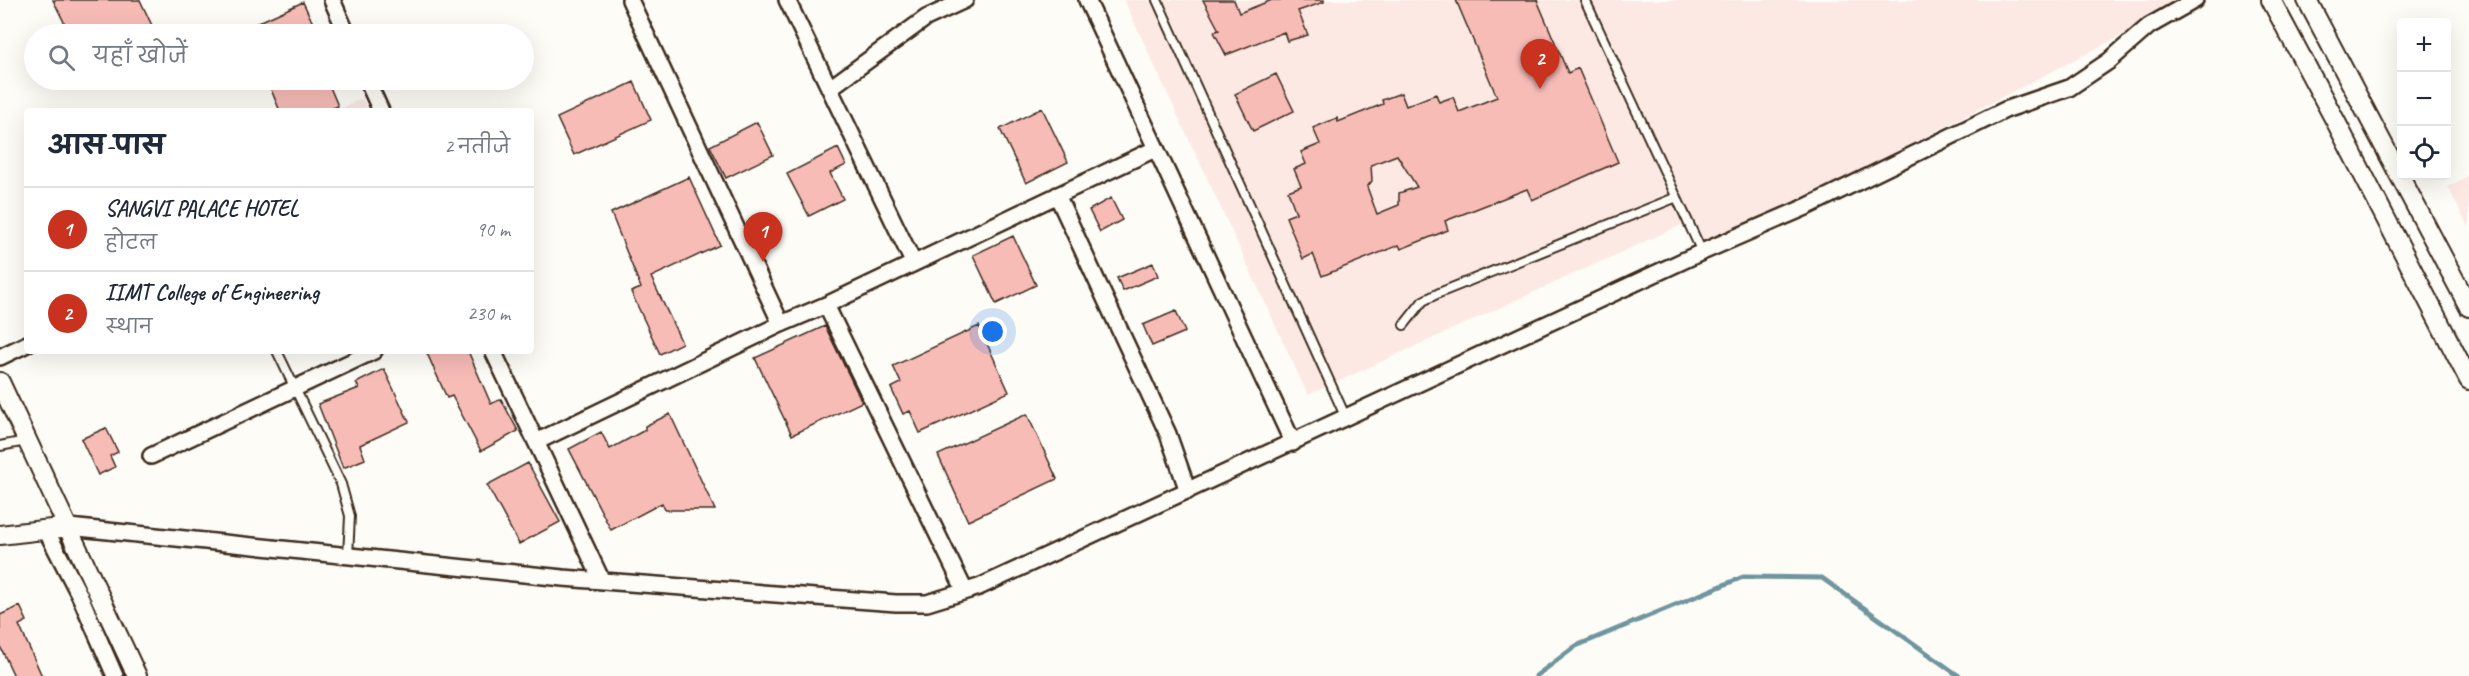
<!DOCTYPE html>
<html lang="hi">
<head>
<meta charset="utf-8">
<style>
	:root { --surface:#fff; --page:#f6f6f7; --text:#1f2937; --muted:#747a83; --line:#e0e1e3; --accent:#c8321e }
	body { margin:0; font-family:Caveat,"Playpen Sans Deva",sans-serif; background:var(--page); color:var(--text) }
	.controls { position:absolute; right:18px; top:18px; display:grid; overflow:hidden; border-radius:6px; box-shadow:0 6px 24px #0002 }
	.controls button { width:54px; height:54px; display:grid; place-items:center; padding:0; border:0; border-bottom:2px solid var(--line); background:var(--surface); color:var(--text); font:30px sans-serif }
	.you { position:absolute; left:993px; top:332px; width:21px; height:21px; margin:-15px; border:4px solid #fff; border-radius:50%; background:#1a73e8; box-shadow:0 0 0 9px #1a73e833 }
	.badge { display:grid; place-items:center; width:39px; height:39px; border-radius:50%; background:var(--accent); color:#fff; font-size:20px; font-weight:700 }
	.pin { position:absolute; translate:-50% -50px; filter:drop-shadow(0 2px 3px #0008) }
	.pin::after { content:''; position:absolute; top:32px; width:21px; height:18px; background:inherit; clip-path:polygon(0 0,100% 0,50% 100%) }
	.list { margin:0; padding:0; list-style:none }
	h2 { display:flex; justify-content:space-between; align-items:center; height:78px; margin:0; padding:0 24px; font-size:26px }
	h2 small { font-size:20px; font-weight:400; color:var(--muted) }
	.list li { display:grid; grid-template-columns:39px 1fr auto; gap:18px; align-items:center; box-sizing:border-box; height:84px; padding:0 24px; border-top:2px solid var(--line) }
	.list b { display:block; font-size:22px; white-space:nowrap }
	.list p { margin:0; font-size:20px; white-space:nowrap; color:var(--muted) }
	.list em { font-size:20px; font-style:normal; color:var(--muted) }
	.icon { flex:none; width:33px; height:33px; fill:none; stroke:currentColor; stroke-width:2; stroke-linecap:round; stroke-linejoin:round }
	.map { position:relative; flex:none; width:2469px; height:676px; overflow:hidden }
	.search { position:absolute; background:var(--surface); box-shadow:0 6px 24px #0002; left:24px; top:24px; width:510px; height:66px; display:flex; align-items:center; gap:15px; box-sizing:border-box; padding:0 21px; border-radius:33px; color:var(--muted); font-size:22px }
	.panel { position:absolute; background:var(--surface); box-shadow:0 6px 24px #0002; left:24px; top:108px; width:510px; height:246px; border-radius:6px }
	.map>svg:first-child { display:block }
	.built { fill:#fce9e4 }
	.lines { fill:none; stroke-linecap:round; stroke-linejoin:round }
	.stream { stroke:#6f959e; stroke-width:5 }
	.building { fill:#f8bcb7; stroke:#3b2a1e; stroke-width:1.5; fill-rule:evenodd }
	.service-casing { stroke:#3b2a1e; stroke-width:12 }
	.minor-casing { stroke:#3b2a1e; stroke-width:20 }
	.tertiary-casing { stroke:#3b2a1e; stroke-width:22 }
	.service { stroke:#fdfcf7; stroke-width:8 }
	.minor { stroke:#fdfcf7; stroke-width:15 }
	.tertiary { stroke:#fdfcf7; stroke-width:18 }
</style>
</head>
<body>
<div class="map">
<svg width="2469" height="676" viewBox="0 0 2469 676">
	<rect width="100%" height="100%" fill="#fdfcf7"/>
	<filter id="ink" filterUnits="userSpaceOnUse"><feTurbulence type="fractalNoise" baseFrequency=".0167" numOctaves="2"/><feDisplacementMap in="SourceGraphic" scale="12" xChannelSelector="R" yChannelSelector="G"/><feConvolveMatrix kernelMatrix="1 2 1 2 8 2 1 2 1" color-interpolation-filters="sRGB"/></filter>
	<g filter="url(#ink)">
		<!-- built -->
		<path class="built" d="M1124 0H2190L1702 252 1688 222 1308 395Z
			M362 98 368 111H336Z
			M2469 175V229L2448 187Z"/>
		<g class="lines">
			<!-- stream -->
			<path class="stream" d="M1536 676 1576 646 1743 577 1822 578 1959 676"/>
		</g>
		<!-- building -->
		<path class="building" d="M53 0H140L156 34H70Z
			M1203 0H1234L1239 13 1272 0H1324V2L1298 11 1308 35 1287 41 1284 32 1226 55 1214 32 1219 30Z
			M1456 0H1537L1568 73 1578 68 1618 162 1532 200 1527 189 1445 221 1448 230 1401 249 1399 245 1322 276 1313 254 1303 259 1286 217 1296 213 1288 191 1301 186 1294 169 1306 164 1301 152 1320 144 1313 128 1337 118 1338 122 1383 104 1382 100 1401 93 1406 106 1436 94 1439 102 1453 97 1459 112 1497 97ZM1397 155 1417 187 1399 193V205L1377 214 1367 187 1372 181 1371 165Z
			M303 2 318 34H233Z
			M1276 74 1294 111 1253 131 1235 94Z
			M267 80H327L338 106 326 111H280Z
			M634 82 651 120 574 155 557 118Z
			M1042 108 1068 162 1026 183 1000 129Z
			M757 122 773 155 726 178 710 146Z
			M838 148 846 165 830 173 843 199 809 216 787 174Z
			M689 177 720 245 651 277 682 343 660 354 631 292 641 288 611 213Z
			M1111 198 1122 220 1100 232 1089 210Z
			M1013 236 1036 285 996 304 973 255Z
			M1153 263 1158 276 1123 291 1117 278Z
			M1176 311 1185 332 1152 346 1143 325Z
			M825 326 862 402 792 435 755 358Z
			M979 326 1009 392 920 433 910 411 903 414 891 388 901 383 893 366Z
			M426 351H468L491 404 501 399 518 431 481 451 452 396 447 398Z
			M384 369 409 422 360 445 365 459 343 468 318 404 359 388 356 383Z
			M670 414 715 510H665L662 503 611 530 569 449 601 432 610 449 645 430V426Z
			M1027 414 1057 479 968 521 938 455Z
			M106 428 118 452 110 456 115 467 98 475 81 439Z
			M528 463 560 522 519 544 487 485Z
			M20 606 27 621 19 625 42 676H14L0 646V615Z"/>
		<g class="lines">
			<!-- service casing -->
			<g class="service-casing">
				<path id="service" d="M1157 0 1346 418
					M1585 0 1702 252
					M1404 325 1423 301 1439 293 1677 197
					M277 351 341 484 350 516 348 556
					M0 446 26 441"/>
			</g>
			<!-- minor casing -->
			<g class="minor-casing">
				<path id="minor" d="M332 0 347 34
					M630 0 781 324
					M787 0 913 262
					M1087 0 1293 443
					M367 80 381 111
					M830 88 926 18 965 0
					M1057 195 1168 434 1188 491
					M826 305 965 591
					M493 351 602 581
					M0 357 27 344
					M536 442 781 324 826 305 1155 149
					M151 456 374 351
					M69 527 563 578 896 603H927L979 587 1702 252 1806 207 2005 110 2069 88 2109 61 2149 26 2195 0
					M46 530 80 596 115 676"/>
			</g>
			<!-- tertiary casing -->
			<g class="tertiary-casing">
				<path id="tertiary" d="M2271 0 2336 122 2469 380
					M2307 0 2469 307
					M0 382 137 676
					M0 535 69 527"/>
			</g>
			<!-- service -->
			<use href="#service" class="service"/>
			<!-- minor -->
			<use href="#minor" class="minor"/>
			<!-- tertiary -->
			<use href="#tertiary" class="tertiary"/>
		</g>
	</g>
</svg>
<div class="controls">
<button>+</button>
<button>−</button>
<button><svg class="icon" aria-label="locate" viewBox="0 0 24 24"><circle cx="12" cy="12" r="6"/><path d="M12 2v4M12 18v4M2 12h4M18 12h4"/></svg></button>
</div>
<div class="you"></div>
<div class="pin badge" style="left:763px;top:262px">1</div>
<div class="pin badge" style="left:1540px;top:89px">2</div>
<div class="search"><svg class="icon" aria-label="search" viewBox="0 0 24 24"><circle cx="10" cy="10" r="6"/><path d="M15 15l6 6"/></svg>यहाँ खोजें</div>
<section class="panel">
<h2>आस-पास<small>2 नतीजे</small></h2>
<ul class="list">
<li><span class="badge">1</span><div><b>SANGVI PALACE HOTEL</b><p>होटल</p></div><em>90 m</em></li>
<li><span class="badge">2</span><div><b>IIMT College of Engineering</b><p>स्थान</p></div><em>230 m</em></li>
</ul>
</section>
</div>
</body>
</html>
